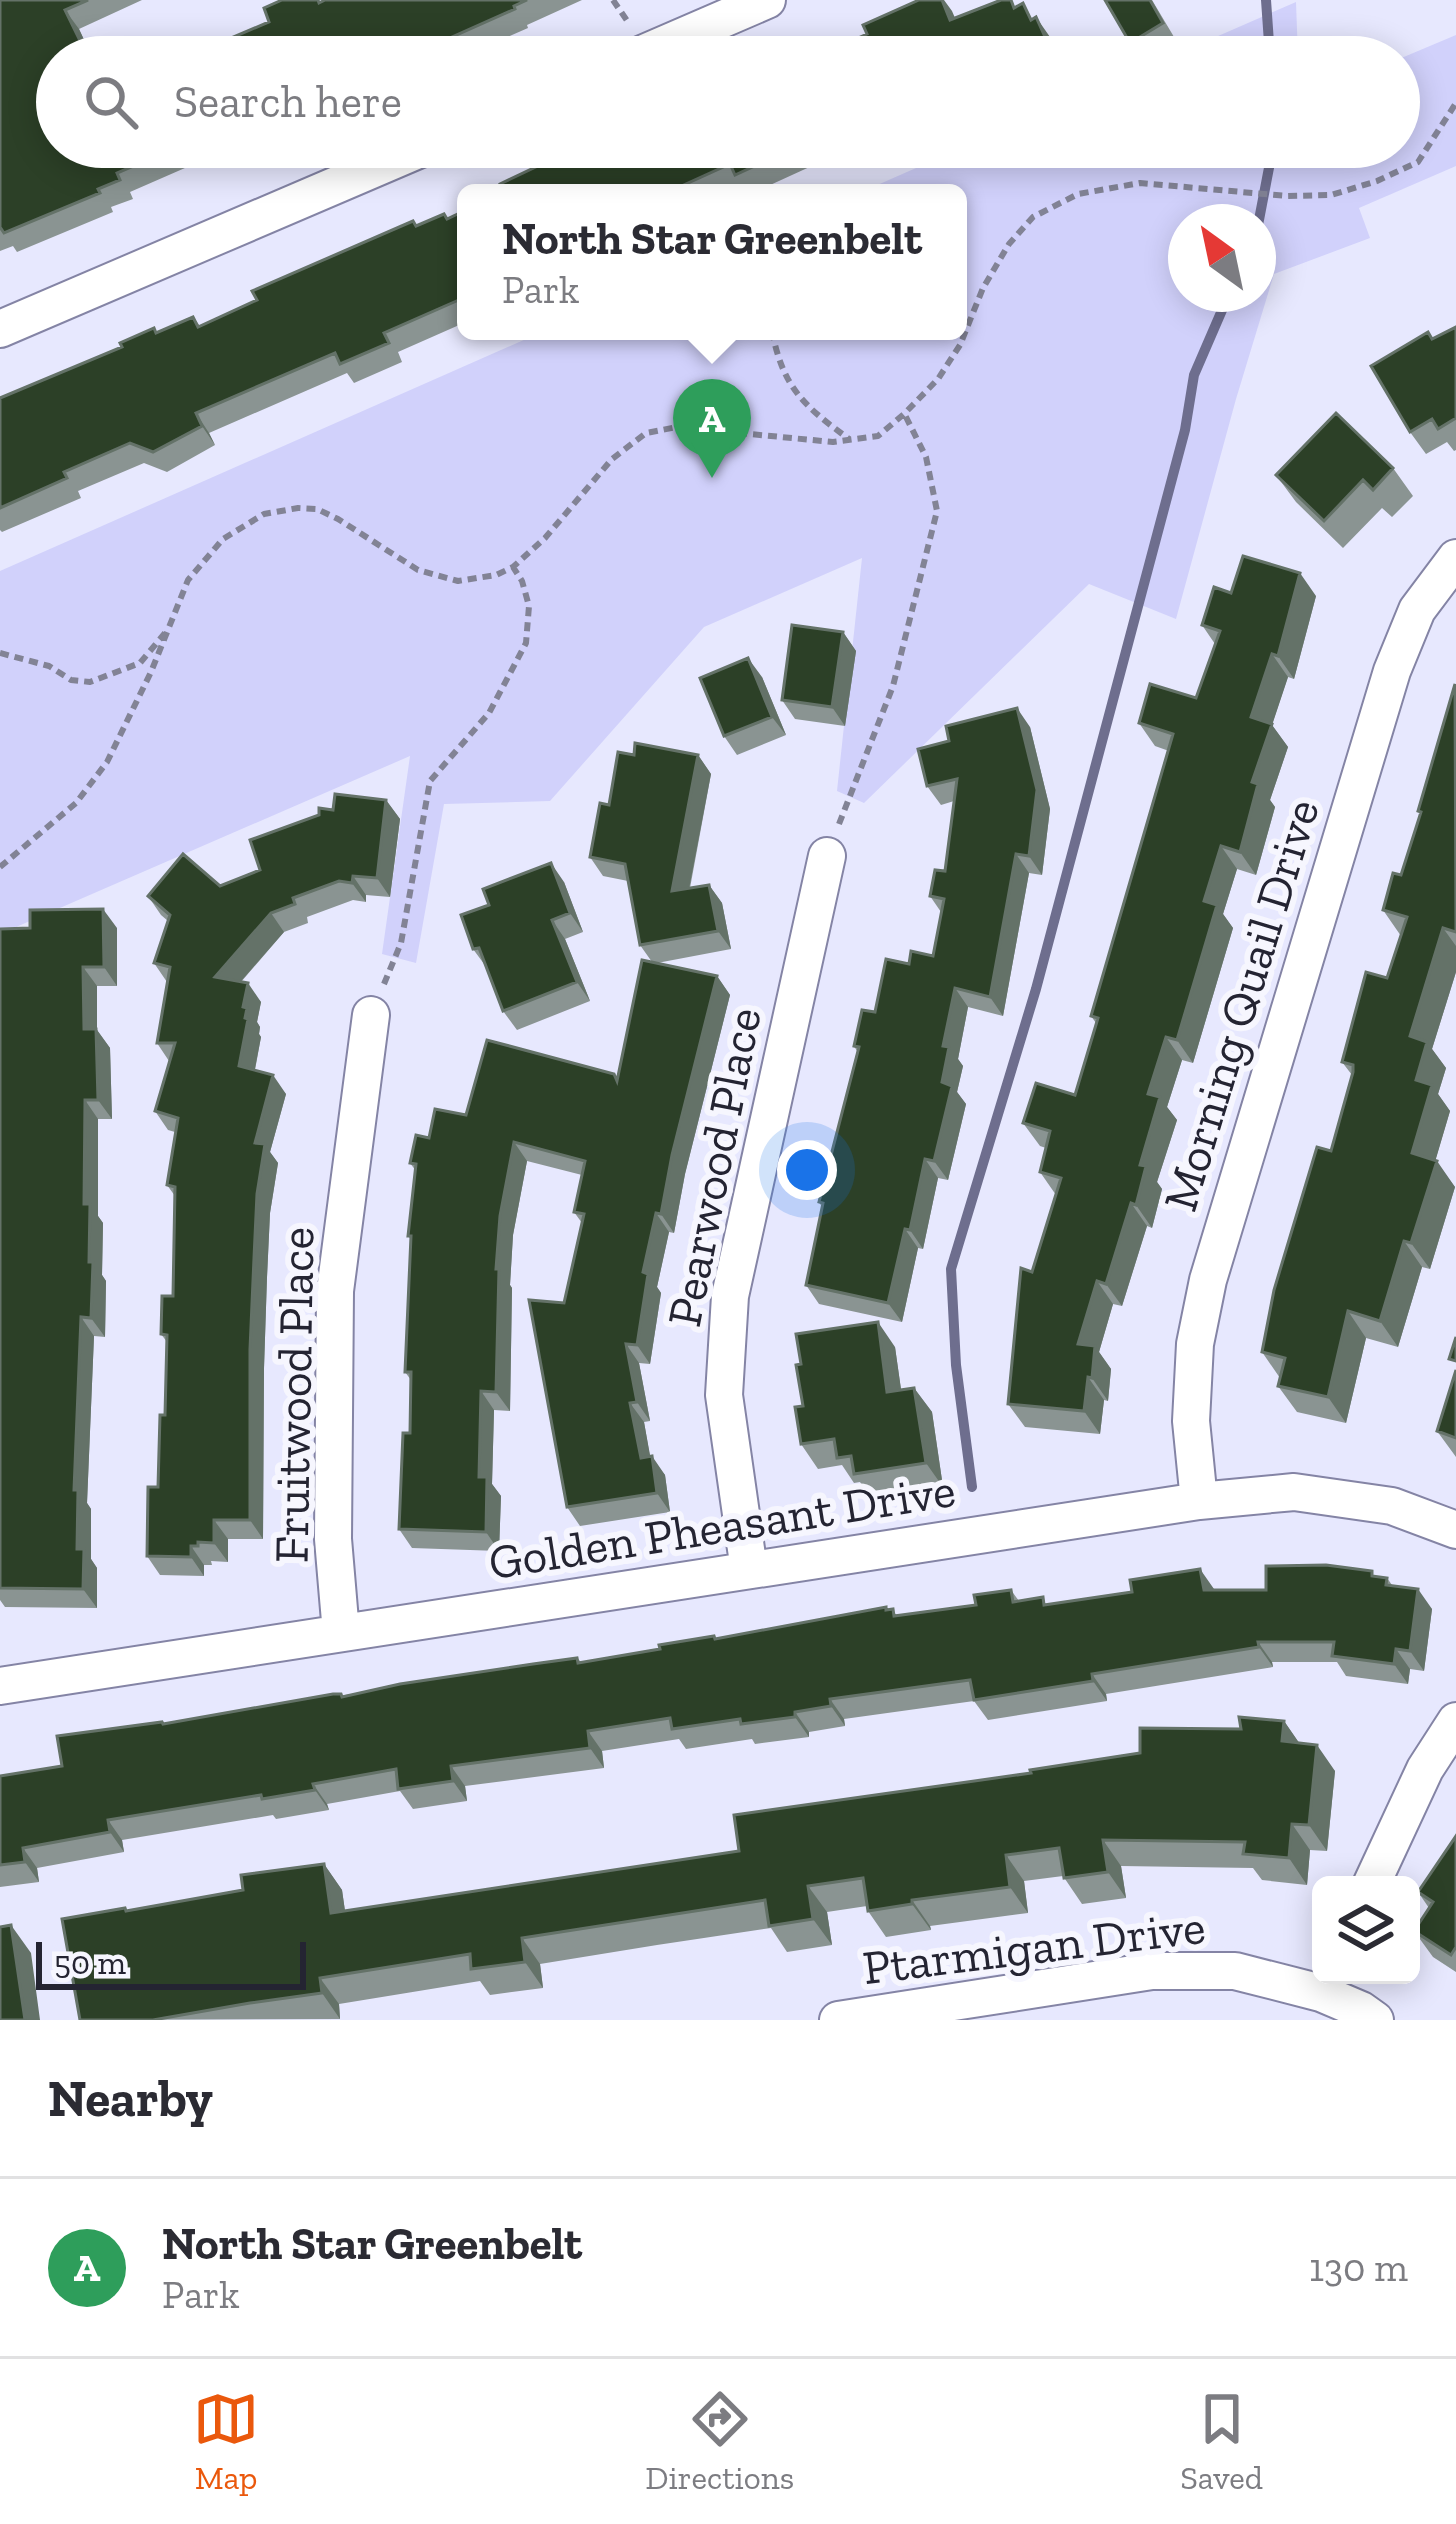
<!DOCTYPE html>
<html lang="en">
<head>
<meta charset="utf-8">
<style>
	:root { --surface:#fff; --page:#f7f7f7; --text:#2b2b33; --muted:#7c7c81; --line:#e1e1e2; --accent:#ea580c }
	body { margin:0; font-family:"Zilla Slab",serif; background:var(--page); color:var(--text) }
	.controls { position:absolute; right:36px; bottom:36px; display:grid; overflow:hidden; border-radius:18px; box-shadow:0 6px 30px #0003 }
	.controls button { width:108px; height:108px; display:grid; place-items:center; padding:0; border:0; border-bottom:3px solid var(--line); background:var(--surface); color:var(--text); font:60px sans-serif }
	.compass { position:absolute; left:1168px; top:204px; width:108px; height:108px; border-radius:50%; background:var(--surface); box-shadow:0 6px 30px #0003; rotate:327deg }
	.scale { position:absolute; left:36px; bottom:30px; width:270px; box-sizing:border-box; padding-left:12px; border:6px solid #242432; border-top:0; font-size:33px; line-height:42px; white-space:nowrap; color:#242432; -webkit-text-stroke:9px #f6f6fe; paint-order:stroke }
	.you { position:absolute; left:807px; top:1170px; width:42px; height:42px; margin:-30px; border:9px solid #fff; border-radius:50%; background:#1a73e8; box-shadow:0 0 0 18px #1a73e833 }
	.badge { display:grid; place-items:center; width:78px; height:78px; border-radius:50%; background:var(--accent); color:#fff; font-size:39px; font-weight:700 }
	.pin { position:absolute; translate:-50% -99px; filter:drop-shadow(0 3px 6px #0008) }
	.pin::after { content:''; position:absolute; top:63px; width:42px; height:36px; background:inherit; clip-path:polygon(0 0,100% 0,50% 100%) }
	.popup { position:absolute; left:457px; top:184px; width:510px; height:156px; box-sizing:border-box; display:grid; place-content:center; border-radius:18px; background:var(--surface); filter:drop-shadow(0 3px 9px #0005); font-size:39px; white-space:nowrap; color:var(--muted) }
	.popup b { font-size:45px; color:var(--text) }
	.popup::after { content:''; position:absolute; left:50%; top:100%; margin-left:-24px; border:24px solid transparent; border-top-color:var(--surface) }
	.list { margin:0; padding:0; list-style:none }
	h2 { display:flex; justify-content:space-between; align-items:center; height:156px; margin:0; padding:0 48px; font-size:51px }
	h2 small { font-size:39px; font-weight:400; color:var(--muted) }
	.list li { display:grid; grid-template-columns:78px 1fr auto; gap:36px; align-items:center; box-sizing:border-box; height:180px; padding:0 48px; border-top:3px solid var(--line) }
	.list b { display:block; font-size:45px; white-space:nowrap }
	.list p { margin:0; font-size:39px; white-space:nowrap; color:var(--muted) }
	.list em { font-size:39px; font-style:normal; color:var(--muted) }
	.icon { flex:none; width:66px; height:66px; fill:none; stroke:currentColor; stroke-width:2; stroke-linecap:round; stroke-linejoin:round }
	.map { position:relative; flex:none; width:1456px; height:2020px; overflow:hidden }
	.search { position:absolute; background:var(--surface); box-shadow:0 6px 30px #0003; left:36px; right:36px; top:36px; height:132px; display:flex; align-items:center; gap:30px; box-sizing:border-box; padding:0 42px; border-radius:66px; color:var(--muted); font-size:45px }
	.sheet { height:336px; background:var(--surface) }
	nav { display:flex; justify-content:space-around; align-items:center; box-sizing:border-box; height:168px; border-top:3px solid var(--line); background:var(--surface); font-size:33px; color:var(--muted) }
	nav a { display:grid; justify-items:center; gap:6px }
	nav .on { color:var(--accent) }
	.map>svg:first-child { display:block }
	.green { fill:#d1d1fb; fill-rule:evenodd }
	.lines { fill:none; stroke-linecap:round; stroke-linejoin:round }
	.stream { stroke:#6e6e8e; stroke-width:10 }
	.minor-casing { stroke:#8484a5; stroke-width:40 }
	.path { stroke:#828395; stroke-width:6; stroke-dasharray:9 6; stroke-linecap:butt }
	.minor { stroke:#fff; stroke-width:36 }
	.wall { fill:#8a9492 }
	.shaded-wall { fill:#647268 }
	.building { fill:#2c4027; stroke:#647268; stroke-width:3 }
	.labels { text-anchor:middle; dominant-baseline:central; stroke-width:12; stroke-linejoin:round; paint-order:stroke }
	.street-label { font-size:48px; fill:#242432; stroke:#f6f6fe }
</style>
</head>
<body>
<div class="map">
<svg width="1456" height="2020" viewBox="0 0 1456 2020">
	<rect width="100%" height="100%" fill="#e7e8fe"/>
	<!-- green -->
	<path class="green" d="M1296 2 1298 57H1170Z
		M1456 35V166L1359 208 1370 238 1274 274 1236 399 1176 619 1089 584 864 803 837 791 862 558 704 627 550 801 444 804 416 963 382 954 410 756 0 934V571L544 331H958V193H859L964 147H1399V59ZM1186 222H1258V294H1186Z"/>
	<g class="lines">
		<!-- stream -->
		<path class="stream" d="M1266 0 1270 57
			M1258 225 1273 147
			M972 1487 956 1365 951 1269 1036 989 1185 430 1194 375 1229 294"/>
		<!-- minor casing -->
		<g class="minor-casing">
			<path id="minor" d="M635 57 767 0
				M0 329 425 147
				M1199 1501 1191 1421 1195 1344 1208 1280 1392 671 1417 610 1456 558
				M749 1570 724 1395 730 1296 827 856
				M341 1633 333 1539 335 1291 371 1015
				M0 1686 1199 1501 1294 1492 1392 1506 1456 1530
				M1371 1885 1425 1769 1456 1721
				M838 2020 1152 1971H1235L1321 1993 1361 2010 1375 2020"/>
		</g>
		<!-- path -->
		<path class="path" d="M613 0 628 22
			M772 331C783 388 804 406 849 439
			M0 653 49 666 71 680 90 682 140 663 165 633
			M839 824 893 686 937 511 926 457 905 415
			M0 867 76 803 107 762 151 672 188 580 223 539 264 514 298 508 317 509 338 519 418 570 458 581 496 575 513 567 545 538 612 459 646 433 677 427 833 442 878 436 904 414 938 379 960 345 983 288 1009 244 1033 217 1078 194 1140 183 1287 196 1331 195 1377 181 1418 162 1456 103
			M384 984 401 943 430 781 489 713 526 643 529 606 522 581 513 567"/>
		<!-- minor -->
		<use href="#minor" class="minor"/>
	</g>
	<!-- wall -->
	<path class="wall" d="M0 0H142L79 29 92 57H57V147H233L130 192 133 199 111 207 113 212 17 252 13 246 0 251Z
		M325 0H582L527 25 528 28 462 57H196Z
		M1152 0 1177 42 1152 57H1140L1130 43Z
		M578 147H865L830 164 827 159 753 193H747L741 185 723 193H494Z
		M466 210V322L398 352 402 362 354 383 347 373 209 433 215 445 167 472 144 463 78 491 81 498 2 532 0 530V398L193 317 200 326 417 226 447 219Z
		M1456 327V450L1454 451 1447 442 1426 454 1410 432 1432 339Z
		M1393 468 1413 496 1392 517 1382 508 1343 548 1296 502 1276 475Z
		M1231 593 1316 596 1294 679 1288 677 1272 725 1288 747 1270 800 1275 807 1256 875 1237 869 1223 914 1233 928 1193 1063 1182 1060 1167 1107 1177 1120 1157 1182 1162 1189 1152 1228 1147 1226 1122 1306 1113 1304 1099 1352 1111 1369 1108 1401 1104 1400 1100 1434 1025 1427 1008 1404 1032 1272 1056 1195 1040 1172 1046 1148 1040 1146 1023 1123 1075 1095 1096 1023 1091 1016 1169 751 1155 746 1139 723 1196 698 1215 644 1202 625Z
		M843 632 856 651 845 726 795 719 782 700Z
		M762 677 786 735 737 755 724 736Z
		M1456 685V972L1432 1049 1446 1068 1438 1094 1450 1111 1435 1161 1455 1187 1430 1269 1422 1267 1398 1347 1366 1338 1346 1423 1297 1412 1278 1386 1280 1378 1262 1352 1331 1151 1352 1075 1342 1062 1387 978 1401 936 1383 910 1401 875 1421 815 1418 811Z
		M1030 727 1050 809 1042 875 1029 873 1003 1016 968 1007 958 1059 963 1066 957 1092 966 1104 948 1180 938 1178 923 1249 918 1248 902 1322 819 1304 806 1285 822 1207 819 1202 857 1051 854 1046 909 964 933 956 941 912 930 896 945 871 954 801 941 805 927 786Z
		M634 755H698L711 774 690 888 709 885 722 903 731 949 657 963 717 976 730 995 685 1174 674 1233 669 1232 657 1287 661 1293 650 1364 639 1363 650 1421 644 1422 650 1457 665 1475 670 1512 580 1526 567 1507 564 1303 582 1223 574 1212 582 1175 527 1161 513 1235 510 1285 512 1288 510 1411 494 1410 492 1484 501 1496 499 1551 412 1548 399 1529 410 1433 411 1380 405 1372 411 1239 408 1236 416 1171 410 1163 429 1138 466 1115 617 1079 652 962 640 945 628 881 603 876 590 857 609 805Z
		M386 800 400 819 390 897 366 895V902L353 900 307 917 308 923 284 932 241 982 261 1002 257 1022 260 1027 259 1034 261 1037 255 1070 286 1094 270 1152 278 1163 270 1213 267 1277 264 1368 263 1539H228V1562L211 1561 212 1565H204V1576L160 1575 147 1556 158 1487 165 1415 167 1342 161 1334 173 1296 175 1196 167 1185 175 1132 168 1130 155 1111 169 1061 157 1043 167 982 154 963 168 921 161 915 148 896 220 886 260 870 333 810Z
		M564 882 583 932 565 939 590 1001 517 1030 503 1011 487 968 473 949Z
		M117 928V986H97V1030L110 1048 112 1119H98V1216L103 1223 102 1275 106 1281 105 1337 94 1336 87 1503 91 1509V1559L97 1568V1608L5 1607 0 1600V929Z
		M895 1347 901 1390 914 1388 932 1412 943 1487 871 1499 860 1482 854 1483 842 1465 818 1469 801 1444 803 1406Z
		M1456 1370V1457L1437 1431Z
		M1376 1577 1387 1578 1392 1585 1432 1609 1424 1671 1410 1669 1408 1684 1346 1676 1337 1662H1272L1273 1667 1106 1694 1107 1701 988 1720 974 1701 844 1719 845 1726 809 1732V1737L755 1744 752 1739 686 1749 679 1739 602 1751 604 1768 465 1786 467 1801 413 1809 400 1791 327 1804 329 1810 276 1819 273 1815 122 1840 124 1852 37 1868 39 1882 0 1887V1776L62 1766 164 1724 577 1658 581 1662 660 1649 714 1636 716 1639 886 1607 897 1615 976 1605 1011 1590 1019 1601 1048 1605 1214 1589 1215 1590H1266Z
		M1284 1721 1299 1743 1335 1771 1327 1851 1310 1850 1307 1885 1262 1880 1253 1868 1121 1866 1126 1898 1082 1904 1063 1876 1024 1881 1028 1913 930 1926 931 1930 886 1937 868 1911 867 1906 827 1912 832 1945 787 1952 771 1928 657 1945 540 1964 543 1988 490 1995 480 1981 339 2004 340 2019 80 2020 125 1908 127 1911 243 1890 324 1864 342 1890 345 1911 739 1851 1031 1773 1140 1753 1241 1729Z
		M1456 1836V1972L1433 1957 1414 1931 1429 1908 1418 1892Z"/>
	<!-- shaded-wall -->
	<path class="shaded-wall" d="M942 0H944L952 11 964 39 950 20Z
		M65 10 79 29 92 57H88Z
		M1036 17 1050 37 1059 57H1054Z
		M196 413 209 433 215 445 202 426Z
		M1300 573 1316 596 1294 679 1278 656Z
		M843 632 856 651 845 726 832 707Z
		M1272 654 1288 677 1272 725 1288 747 1270 800 1275 807 1256 875 1240 852 1252 782 1251 717Z
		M748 658 762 677 786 735 772 717Z
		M1017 708 1030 727 1050 809 1042 875 1029 856Z
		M698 755 711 774 685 910 672 891Z
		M386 800 400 819 390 897 377 878Z
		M1221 846 1237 869 1223 914 1233 928 1193 1063 1177 1040 1204 901Z
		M1016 854 1029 873 1003 1016 990 997Z
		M551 863 564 882 583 932 570 913Z
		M353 876 366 895V902L352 883Z
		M709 885 722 903 731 949 718 931Z
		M103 909 117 928V986L104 967Z
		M271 913 284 932 228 996 215 977Z
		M552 920 565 939 590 1001 577 982Z
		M1443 928 1456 946V972L1432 1049 1446 1068 1438 1094 1450 1111 1430 1179 1412 1153 1416 1080 1410 1036Z
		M83 967 97 986V1030L110 1048 112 1119 98 1100 84 1029Z
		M717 976 730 995 685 1174 674 1233 661 1214 672 1155Z
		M248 983 261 1002 257 1022 260 1027 259 1034 261 1037 252 1084 239 1066 245 1018 243 1007Z
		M955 988 968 1007 958 1059 963 1066 957 1092 966 1104 948 1180 934 1161 943 1046Z
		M1166 1037 1182 1060 1167 1107 1177 1120 1157 1182 1162 1189 1152 1228 1136 1205 1148 1094Z
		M273 1075 286 1094 270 1152 278 1163 270 1213 267 1277 264 1368 263 1539 250 1520V1349L255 1143Z
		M85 1100 98 1119V1216L103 1223 102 1275 106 1281 105 1337 91 1318 84 1204Z
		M514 1142 527 1161 513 1235 510 1285 512 1288 510 1411 496 1392V1269L500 1216Z
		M925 1159 938 1178 923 1249 910 1230Z
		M1437 1161 1455 1187 1430 1269 1411 1243Z
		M1131 1203 1147 1226 1122 1306 1106 1284Z
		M656 1213 669 1232 657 1287 661 1293 650 1364 637 1345 643 1272Z
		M905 1229 918 1248 902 1322 888 1303Z
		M1404 1241 1422 1267 1398 1347 1380 1321Z
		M1097 1281 1113 1304 1099 1352 1111 1369 1108 1401 1092 1378 1078 1344Z
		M1348 1311 1366 1338 1346 1423 1328 1397Z
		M81 1317 94 1336 87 1503 91 1509V1559L97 1568V1608L83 1589 77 1549 74 1490Z
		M878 1322 895 1347 905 1417 887 1392Z
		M626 1344 639 1363 650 1421 637 1402Z
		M1088 1377 1104 1400 1100 1434 1084 1411Z
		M914 1388 932 1412 943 1487 926 1463Z
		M481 1391 494 1410 492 1484 501 1496 499 1551 486 1532 479 1477Z
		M630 1403 644 1422 654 1477 641 1458Z
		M652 1456 665 1475 670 1512 657 1493Z
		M214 1520 228 1539V1562L214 1543Z
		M191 1546 204 1565V1576L191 1557Z
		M1200 1569 1214 1589 1218 1611 1204 1590Z
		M1418 1589 1432 1609 1424 1671 1410 1651Z
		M1258 1642 1272 1662 1273 1667 1259 1647Z
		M1396 1649 1410 1669 1408 1684 1394 1664Z
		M1092 1674 1106 1694 1107 1701 1093 1681Z
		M830 1699 844 1719 845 1726 831 1706Z
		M795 1712 809 1732V1737L795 1717Z
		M1284 1721 1302 1747 1282 1741Z
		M588 1731 602 1751 604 1768 590 1748Z
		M1317 1745 1335 1771 1327 1851 1309 1825Z
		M451 1766 465 1786 467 1801 453 1781Z
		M313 1784 327 1804 329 1810 315 1790Z
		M108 1820 122 1840 124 1852 110 1832Z
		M1292 1824 1310 1850 1307 1885 1289 1858Z
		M1103 1840 1121 1866 1126 1898 1108 1872Z
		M23 1848 37 1868 39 1882 25 1862Z
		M1006 1855 1024 1881 1028 1913 1010 1887Z
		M324 1864 342 1890 349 1939 331 1913Z
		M808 1886 827 1912 832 1945 813 1919Z
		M912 1900 930 1926 931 1930 912 1904Z
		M11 1925 31 1953 40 2020H25Z
		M522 1938 540 1964 543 1988 525 1962Z
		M320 1978 339 2004 340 2019 322 1993Z"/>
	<!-- building -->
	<path class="building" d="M0 0H88L65 10 88 57H57V147H177L117 173 120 180 98 189 100 193 4 233 0 227Z
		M282 0H318L319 3 325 0H527L514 6 515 9 407 57H196L233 40 231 38 269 22 264 8Z
		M919 0H942L950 20 1001 0H1011L1014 8 1023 3 1031 20 1036 17 1054 57H815L867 34 863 25Z
		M1105 0H1150L1163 23 1130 43Z
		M578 147H796L735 175 730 164 666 193H494L493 191 501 187 500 184Z
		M466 210V306L461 299 384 333 389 343 340 364 335 353 196 413 202 426 153 452 130 443 64 472 67 478 0 508V398L122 347 120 343 154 328 156 333 193 317 198 327 257 300 252 291 413 221 416 226 444 214 447 219Z
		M1456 327V418L1438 429 1432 419 1410 432 1371 366 1428 332 1432 339Z
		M1336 413 1393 468 1373 490 1363 480 1324 521 1276 475Z
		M1243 556 1300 573 1278 656 1272 654 1251 717 1272 724 1252 782 1258 784 1240 852 1221 846 1204 901 1217 905 1177 1040 1166 1037 1148 1094 1160 1097 1140 1165 1146 1166 1136 1205 1131 1203 1106 1284 1097 1281 1078 1344 1095 1346 1092 1378 1088 1377 1084 1411 1008 1404 1021 1268 1032 1272 1061 1178 1040 1172 1050 1131 1023 1123 1036 1083 1075 1095 1098 1018 1091 1016 1173 734 1139 723 1150 684 1196 698 1220 631 1202 625 1214 587 1231 593Z
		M792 625 843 632 832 707 782 700Z
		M748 658 772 717 724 736 700 678Z
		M1455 684 1456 932 1443 928 1410 1036 1427 1042 1416 1080 1432 1085 1412 1153 1437 1161 1411 1243 1404 1241 1380 1321 1348 1311 1328 1397 1278 1386 1285 1358 1262 1352 1274 1290 1317 1147 1331 1151 1353 1072V1065L1342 1062 1366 972 1387 978 1407 917 1383 910 1393 873 1401 875 1421 812 1418 811Z
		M1017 708 1037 790 1029 856 1016 854 990 997 955 988 943 1046 949 1047 942 1082 952 1086 934 1161 925 1159 910 1230 905 1229 888 1303 806 1285 823 1203 819 1202 859 1047 854 1046 862 1010 875 1012 886 959 909 964 911 951 933 956 944 899 930 896 935 870 945 871 957 779 927 786 918 749 949 741 946 726Z
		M635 743 698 755 672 891 709 885 718 931 640 945 625 864 590 857 600 803 609 805 618 752 634 755Z
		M335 794 386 800 377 878 353 876 352 883 339 881 293 898 295 904 271 913 215 977 248 983 243 1007 247 1008 245 1018 248 1019 239 1066 273 1075 255 1143 265 1144 257 1194 254 1258 250 1349V1520H214V1543L198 1542V1546H191V1557L147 1556 148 1487H158L160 1415H165L167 1335 161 1334 162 1296H173L175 1187 167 1185 178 1118 155 1111 175 1043H157L170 967 154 963 170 915 148 896 183 854 220 886 260 870 250 840 319 815V808L333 810Z
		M551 863 570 913 552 920 577 982 503 1011 479 948 473 949 461 915 489 905 483 889Z
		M103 909 104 967H83L84 1029H96L98 1100H85L84 1204H90L89 1262H93L91 1318 81 1317 74 1490H78L77 1549H84L83 1589 0 1588V929L30 928V910Z
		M642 960 717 976 672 1155 661 1214 656 1213 643 1272 648 1274 637 1345 626 1344 637 1402 630 1403 641 1458 652 1456 657 1493 567 1507 529 1300 564 1303 584 1214 574 1212 585 1161 514 1142 500 1216 496 1269H499L496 1392 481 1391 479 1477H487L486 1532 399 1529 403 1433H410L411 1372H405L411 1236H408L416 1164 410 1163 416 1135 429 1138 435 1109 466 1115 487 1040 614 1074 617 1081Z
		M878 1322 887 1392 914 1388 926 1463 854 1474 851 1456 837 1458 834 1439 801 1444 795 1407 803 1406 796 1365 801 1364 796 1334Z
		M1456 1337V1361L1449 1359Z
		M1456 1370V1438L1437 1431Z
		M1326 1565 1372 1571V1576L1387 1578 1386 1585 1418 1589 1410 1651 1396 1649 1394 1664 1332 1656 1334 1642H1258L1259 1647 1092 1674 1093 1681 974 1700 970 1680 830 1699 831 1706 795 1712V1717L741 1724 740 1719 672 1729 670 1718 588 1731 590 1748 451 1766 453 1781 398 1789 396 1769 313 1784 315 1790 262 1799 261 1795 108 1820 110 1832 23 1848 25 1862 0 1865V1776L62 1766 57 1736 162 1722 163 1724 333 1694H341L342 1697 400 1684 533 1664 577 1658 578 1663 660 1649 659 1645 714 1636 715 1639 886 1607V1610L893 1609 894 1616 976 1605 974 1595 1011 1590 1013 1602 1043 1597 1044 1605 1132 1592 1130 1580 1200 1569 1204 1590H1266V1566Z
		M1239 1717 1284 1721 1282 1741 1317 1745 1309 1825 1292 1824 1289 1858 1243 1854 1245 1842 1103 1840 1108 1872 1064 1878 1059 1848 1006 1855 1010 1887 912 1900V1904L868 1911 863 1878 808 1886 813 1919 769 1926 765 1900 522 1938 525 1962 471 1969 470 1954 320 1978 322 1993 250 2003 153 2020H80L62 1919 125 1908 126 1911 243 1890 241 1875 324 1864 331 1913 739 1851 734 1815 1031 1773 1030 1770 1140 1753V1728L1241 1729Z
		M1456 1836V1947L1451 1955 1414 1931 1433 1902 1418 1892Z
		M11 1925 25 2020H0V1927Z"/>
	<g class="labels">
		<!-- street labels -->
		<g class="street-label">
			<text transform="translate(1241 1005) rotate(-73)">Morning Quail Drive</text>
			<text transform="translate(714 1167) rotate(-79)">Pearwood Place</text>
			<text transform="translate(294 1395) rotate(-89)">Fruitwood Place</text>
			<text transform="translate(722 1526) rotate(-9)">Golden Pheasant Drive</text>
			<text transform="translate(1034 1947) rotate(-7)">Ptarmigan Drive</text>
		</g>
	</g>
</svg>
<div class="controls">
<button><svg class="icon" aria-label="layers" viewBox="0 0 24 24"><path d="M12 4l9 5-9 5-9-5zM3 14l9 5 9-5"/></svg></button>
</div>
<svg class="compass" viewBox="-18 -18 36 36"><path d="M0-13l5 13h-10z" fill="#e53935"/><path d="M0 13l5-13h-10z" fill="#7c7c81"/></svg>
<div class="scale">50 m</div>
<div class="you"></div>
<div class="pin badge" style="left:712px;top:478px;background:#2e9e5b">A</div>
<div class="popup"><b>North Star Greenbelt</b>Park</div>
<div class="search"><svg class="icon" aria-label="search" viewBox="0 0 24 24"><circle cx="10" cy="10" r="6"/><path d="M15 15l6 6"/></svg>Search here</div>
</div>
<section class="sheet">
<h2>Nearby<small></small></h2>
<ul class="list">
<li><span class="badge" style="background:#2e9e5b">A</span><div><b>North Star Greenbelt</b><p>Park</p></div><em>130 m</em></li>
</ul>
</section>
<nav>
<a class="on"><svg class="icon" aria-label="map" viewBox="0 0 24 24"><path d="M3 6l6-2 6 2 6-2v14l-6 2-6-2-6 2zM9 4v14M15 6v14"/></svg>Map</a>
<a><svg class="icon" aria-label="directions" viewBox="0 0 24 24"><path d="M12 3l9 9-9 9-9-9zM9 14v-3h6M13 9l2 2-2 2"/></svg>Directions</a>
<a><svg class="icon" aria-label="saved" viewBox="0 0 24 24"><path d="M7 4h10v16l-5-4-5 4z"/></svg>Saved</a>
</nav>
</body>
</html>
